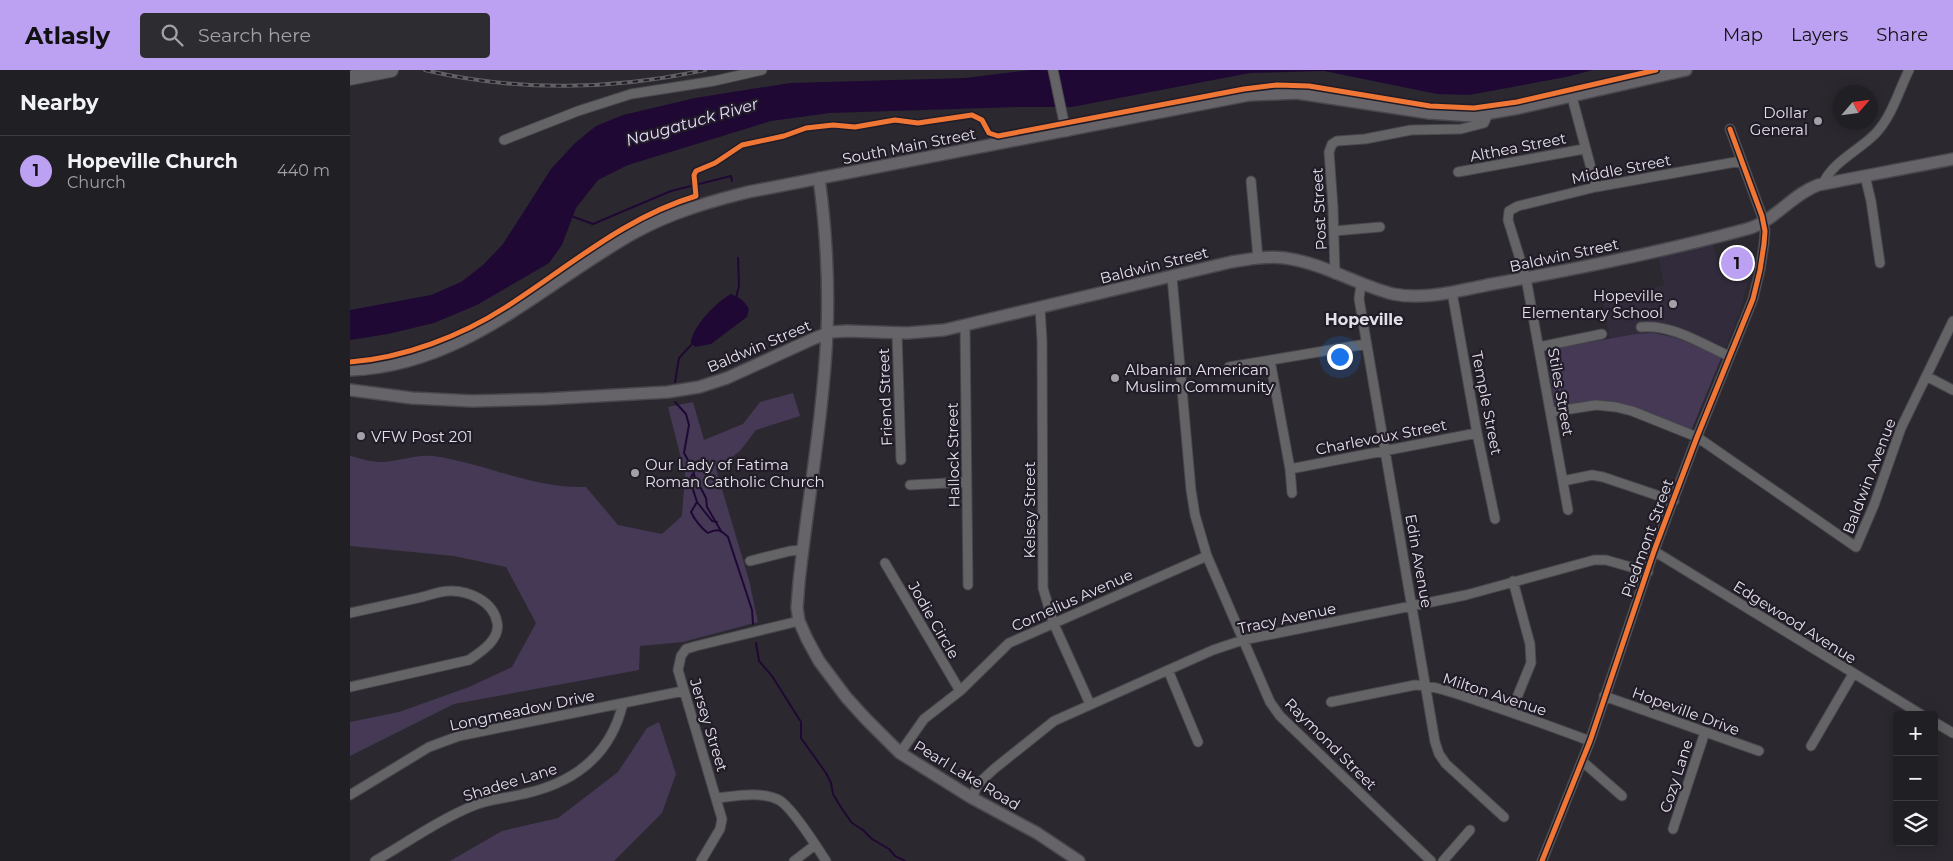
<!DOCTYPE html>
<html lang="en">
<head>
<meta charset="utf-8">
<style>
	:root { --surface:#201f23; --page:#2d2c30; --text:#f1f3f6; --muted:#a2a2a6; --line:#3d3d41; --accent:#bca0f2 }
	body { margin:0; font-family:Montserrat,sans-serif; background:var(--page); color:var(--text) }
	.controls { position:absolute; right:15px; bottom:15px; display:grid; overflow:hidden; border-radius:5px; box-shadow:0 2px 12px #0003 }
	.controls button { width:45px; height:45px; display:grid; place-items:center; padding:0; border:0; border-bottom:1px solid var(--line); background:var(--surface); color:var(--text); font:25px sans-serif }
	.compass { position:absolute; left:1483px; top:15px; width:45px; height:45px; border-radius:50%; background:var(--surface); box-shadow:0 2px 12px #0003; rotate:62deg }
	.you { position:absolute; left:989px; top:286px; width:18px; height:18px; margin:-12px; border:4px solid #fff; border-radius:50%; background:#1a73e8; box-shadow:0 0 0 8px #1a73e833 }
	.badge { display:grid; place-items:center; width:32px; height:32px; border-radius:50%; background:var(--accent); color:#111; font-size:16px; font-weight:700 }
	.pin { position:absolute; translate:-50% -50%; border:2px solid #fff; box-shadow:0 1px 5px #0006 }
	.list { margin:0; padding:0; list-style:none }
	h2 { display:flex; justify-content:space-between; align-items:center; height:65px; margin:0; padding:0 20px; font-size:21px }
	h2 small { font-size:16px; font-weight:400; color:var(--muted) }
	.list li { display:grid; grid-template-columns:32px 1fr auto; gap:15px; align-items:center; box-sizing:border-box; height:70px; padding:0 20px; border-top:1px solid var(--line) }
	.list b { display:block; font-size:19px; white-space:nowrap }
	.list p { margin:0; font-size:16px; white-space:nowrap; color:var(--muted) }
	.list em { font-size:16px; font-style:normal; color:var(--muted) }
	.icon { flex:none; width:28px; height:28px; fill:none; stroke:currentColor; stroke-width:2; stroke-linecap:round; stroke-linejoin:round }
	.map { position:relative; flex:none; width:1603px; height:791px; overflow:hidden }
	header { display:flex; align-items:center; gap:30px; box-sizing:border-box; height:70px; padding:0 25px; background:var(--accent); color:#111 }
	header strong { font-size:24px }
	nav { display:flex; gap:28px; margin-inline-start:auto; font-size:18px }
	.search { width:350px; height:45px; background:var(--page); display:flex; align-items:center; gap:12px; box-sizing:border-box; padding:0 18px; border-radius:5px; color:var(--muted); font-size:19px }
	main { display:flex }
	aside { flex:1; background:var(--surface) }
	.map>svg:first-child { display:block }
	.built { fill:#322b3c }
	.green { fill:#453956 }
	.water { fill:#1f0934 }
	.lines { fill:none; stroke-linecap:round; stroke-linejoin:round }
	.stream { stroke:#1f0934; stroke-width:2 }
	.minor-casing { stroke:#48474c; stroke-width:11 }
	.major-casing { stroke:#48474c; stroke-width:14 }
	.highway-casing { stroke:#48474c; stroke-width:16 }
	.minor { stroke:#646366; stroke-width:9 }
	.major { stroke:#666469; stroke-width:11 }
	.highway { stroke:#626166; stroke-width:14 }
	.rail-casing { stroke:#616063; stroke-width:4 }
	.rail { stroke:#211c28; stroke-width:2; stroke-dasharray:5.5; stroke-linecap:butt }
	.cycleway-casing { stroke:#211c28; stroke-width:8 }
	.cycleway { stroke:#f07635; stroke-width:5 }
	.poi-dot { fill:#a3a0a8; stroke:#211c28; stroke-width:2 }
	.labels { text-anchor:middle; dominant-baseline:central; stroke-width:4.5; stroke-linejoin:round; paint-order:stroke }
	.poi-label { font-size:15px; fill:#e3e0e9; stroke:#211c28; text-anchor:start }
	.street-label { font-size:15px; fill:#e3e0e9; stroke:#211c28 }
	.water-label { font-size:16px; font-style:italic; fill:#eaddff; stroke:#211c28 }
	.neighbourhood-label { font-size:16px; font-weight:bold; fill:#e3e0e9; stroke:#211c28 }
</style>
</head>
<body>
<header>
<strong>Atlasly</strong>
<div class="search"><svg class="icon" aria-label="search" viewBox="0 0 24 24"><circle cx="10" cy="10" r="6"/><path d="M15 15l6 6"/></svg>Search here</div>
<nav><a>Map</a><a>Layers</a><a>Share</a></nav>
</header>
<main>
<aside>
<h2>Nearby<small></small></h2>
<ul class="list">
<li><span class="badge">1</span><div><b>Hopeville Church</b><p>Church</p></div><em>440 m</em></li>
</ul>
</aside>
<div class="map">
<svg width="1603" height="791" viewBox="0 0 1603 791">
	<rect width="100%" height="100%" fill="#2b292f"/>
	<!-- built -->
	<path class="built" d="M1363 174 1371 205 1401 198 1391 238 1372 286 1313 264H1293L1260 269 1253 230 1314 215 1308 187Z"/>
	<!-- green -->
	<path class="green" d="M1303 263 1323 267 1372 286 1341 361C1317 352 1285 335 1260 331 1243 328 1223 334 1205 337L1196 280 1286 264Z
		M443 323 450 346 406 360 390 381 366 399 399 510 408 552 333 572 290 576 289 600 104 634 0 686V652L49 642 119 617 162 597 186 553 156 497 104 486 0 476V386C9 388 20 392 30 392 47 392 66 384 83 386 135 393 183 419 236 417L268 455 312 464 332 446 335 404 318 337 343 332 354 370 393 354 410 332Z
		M309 652 326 704 312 743 264 791H100L152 761 208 748 268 702 297 658Z"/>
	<!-- water -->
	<path class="water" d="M681 0H1243L1216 7 1119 25 1087 24 974 1 900 3 722 37H669L480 43 421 51 278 95 248 110 226 138 212 175 199 193 127 235 84 253 38 264 0 270V240L81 225 111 212 133 195 153 174 201 99 225 73 246 56 273 45 345 28 440 13 615 8Z
		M381 224C390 228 394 230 399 239L397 247 361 274 345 277 341 273C341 258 367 231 381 224Z"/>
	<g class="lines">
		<!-- stream -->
		<path class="stream" d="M221 146 243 154 321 121 381 106 382 111
			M386 228 389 216 388 188
			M325 312 329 288 343 273
			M325 332 336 344 339 355 334 383 343 399 344 404 342 405 340 410 347 432 341 442C344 449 352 459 358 463 367 458 371 460 378 467L402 540 403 554
			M344 405 356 428 357 437 371 461
			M347 432 362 451 367 452
			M406 573 409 591 422 606 451 652V668L476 703 481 713 483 724 492 739 502 753 513 760 522 769 539 779 545 786 555 791"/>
		<!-- minor casing -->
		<g class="minor-casing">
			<path id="minor" d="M703 0 716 62
				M1222 27 1246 117
				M154 70 228 41 281 24 364 11 412 0
				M1108 102 1234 79
				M1515 106 1521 131 1530 193
				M901 111 908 188
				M1473 114C1482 92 1510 80 1526 63 1542 46 1549 20 1559 0
				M984 161 1030 157
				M985 204 983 137 979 82 982 74 987 71 1015 69 1061 60 1111 59 1134 53 1138 44
				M822 207 841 420 845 445 857 486 920 632 930 646 1081 791
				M1011 214 1009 229 1085 672 1089 684 1096 694 1154 747
				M1102 222 1127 363 1145 449
				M690 238 692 270 693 518 703 552 740 634
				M615 255 618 515
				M1291 257C1322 254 1352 274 1379 286
				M547 263 551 390
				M1189 277 1252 264
				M920 290 940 399 942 423
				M879 297 1016 274
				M1576 306 1603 320
				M1201 342 1246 335 1266 337 1282 341 1347 367 1506 477 1524 435 1551 358 1603 251
				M940 399 1127 363
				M1213 411 1242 405 1253 407 1324 431
				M560 415 617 412
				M1218 440 1176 208 1158 150 1159 141 1168 136 1246 117 1391 91
				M1304 481 1572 645
				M400 491 440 481 452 480
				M535 493 610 621
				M0 543C23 538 46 533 68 528 78 526 89 521 99 521 118 520 143 531 147 552 151 569 131 582 119 590L0 617
				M818 600 848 672
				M1254 626 1409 681
				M981 632 1065 615C1087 616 1107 624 1128 631 1166 644 1203 657 1240 671
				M1161 642 1181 593 1180 574 1163 511
				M1584 652 1603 663
				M1461 676 1503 604
				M550 683 574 649 610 621 659 573 857 486
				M1232 691 1272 726
				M0 725 79 677 109 666 333 621
				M367 728C386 726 411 721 429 730 442 737 467 777 476 791
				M622 728 628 714 644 699 704 651 863 580 893 570 1116 525 1244 490H1256L1298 502
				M1323 759 1355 662
				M25 791C58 772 90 749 125 735 139 729 158 728 173 724 224 713 261 685 273 633
				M351 791 370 759 372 749 328 600 331 586 336 579 346 576 449 551
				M444 791 465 775
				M1093 791 1120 760
				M1192 791 1240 671 1304 481 1347 367 1403 229 1410 200 1414 174 1415 161 1412 146 1380 59"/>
		</g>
		<!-- major casing -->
		<g class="major-casing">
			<path id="major" d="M469 108C476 159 479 212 477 263 473 347 458 429 449 512L447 538 449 551 457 569 469 591 496 627 515 648 550 683 622 728 687 763 729 791
				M0 300C114 296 191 215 284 163 320 143 358 132 398 122L899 25 947 23 1079 43 1123 46 1169 38 1336 0
				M0 320 62 328 122 331 195 329 318 322 349 317 377 308 465 268 481 262 497 261 557 263 594 260 881 192C899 189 917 186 935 188 973 193 1007 215 1043 224 1077 231 1114 219 1148 213 1232 198 1315 181 1397 159 1425 151 1441 125 1468 115L1603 89"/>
		</g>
		<!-- highway casing -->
		<g class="highway-casing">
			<path id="highway" d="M0 8 41 0"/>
		</g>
		<!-- minor -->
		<use href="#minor" class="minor"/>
		<!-- major -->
		<use href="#major" class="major"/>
		<!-- highway -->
		<use href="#highway" class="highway"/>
		<!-- rail casing -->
		<g class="rail-casing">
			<path id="rail" d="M75 0C166 22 264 20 355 0"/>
		</g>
		<!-- rail -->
		<use href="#rail" class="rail"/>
		<!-- cycleway casing -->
		<g class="cycleway-casing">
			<path id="cycleway" d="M0 292C54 288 111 266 156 237 217 198 275 147 346 126L344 105 346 101 365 93 392 75 434 66 456 58 483 55 505 57 545 50 568 53 622 45 632 50 639 63 648 66 894 19 927 15 959 16 1080 36 1124 38 1167 32 1306 0
				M1192 791 1240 671 1304 481 1347 367 1403 229 1410 200 1414 174 1415 161 1412 146 1380 59"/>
		</g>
		<!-- cycleway -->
		<use href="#cycleway" class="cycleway"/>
	</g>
	<!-- markers -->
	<g class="poi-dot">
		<circle cx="1468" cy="51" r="5"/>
		<circle cx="1323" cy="234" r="5"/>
		<circle cx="765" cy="308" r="5"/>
		<circle cx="11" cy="366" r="5"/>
		<circle cx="285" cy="403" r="5"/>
	</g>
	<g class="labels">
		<!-- poi labels -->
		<g class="poi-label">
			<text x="1458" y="42" text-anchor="end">Dollar<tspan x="1458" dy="17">General</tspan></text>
			<text x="1313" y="225" text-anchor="end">Hopeville<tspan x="1313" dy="17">Elementary School</tspan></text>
			<text x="775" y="299">Albanian American<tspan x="775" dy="17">Muslim Community</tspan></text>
			<text x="21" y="366">VFW Post 201</text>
			<text x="295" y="394">Our Lady of Fatima<tspan x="295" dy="17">Roman Catholic Church</tspan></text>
		</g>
		<!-- street labels -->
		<g class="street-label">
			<text transform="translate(559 76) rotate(-11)">South Main Street</text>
			<text transform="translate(1168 77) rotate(-11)">Althea Street</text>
			<text transform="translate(1271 99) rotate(-11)">Middle Street</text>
			<text transform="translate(969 139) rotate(-93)">Post Street</text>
			<text transform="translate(1214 185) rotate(-12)">Baldwin Street</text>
			<text transform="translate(804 195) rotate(-14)">Baldwin Street</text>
			<text transform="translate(409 276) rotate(-23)">Baldwin Street</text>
			<text transform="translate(1211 322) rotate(80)">Stiles Street</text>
			<text transform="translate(535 327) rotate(-92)">Friend Street</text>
			<text transform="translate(1137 333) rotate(79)">Temple Street</text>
			<text transform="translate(1031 367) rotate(-11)">Charlevoux Street</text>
			<text transform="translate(603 385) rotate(-91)">Hallock Street</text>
			<text transform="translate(1519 406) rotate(-69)">Baldwin Avenue</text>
			<text transform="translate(679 440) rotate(-90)">Kelsey Street</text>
			<text transform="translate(1297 468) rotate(-70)">Piedmont Street</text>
			<text transform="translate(1069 491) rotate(80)">Edin Avenue</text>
			<text transform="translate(722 530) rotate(-24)">Cornelius Avenue</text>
			<text transform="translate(937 548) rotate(-12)">Tracy Avenue</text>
			<text transform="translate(584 550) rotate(60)">Jodie Circle</text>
			<text transform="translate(1445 552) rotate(32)">Edgewood Avenue</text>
			<text transform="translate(1145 624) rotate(18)">Milton Avenue</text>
			<text transform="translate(172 640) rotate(-12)">Longmeadow Drive</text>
			<text transform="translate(1336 641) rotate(20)">Hopeville Drive</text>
			<text transform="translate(359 655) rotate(73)">Jersey Street</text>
			<text transform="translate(981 674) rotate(45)">Raymond Street</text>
			<text transform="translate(617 705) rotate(31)">Pearl Lake Road</text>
			<text transform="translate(1326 706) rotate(-72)">Cozy Lane</text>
			<text transform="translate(160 712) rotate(-17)">Shadee Lane</text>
		</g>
		<!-- water labels -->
		<g class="water-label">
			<text transform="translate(342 52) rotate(-16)">Naugatuck River</text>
		</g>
		<!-- neighbourhood labels -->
		<g class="neighbourhood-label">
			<text x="1014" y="249">Hopeville</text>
		</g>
	</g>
</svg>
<div class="controls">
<button>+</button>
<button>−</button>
<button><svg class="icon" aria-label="layers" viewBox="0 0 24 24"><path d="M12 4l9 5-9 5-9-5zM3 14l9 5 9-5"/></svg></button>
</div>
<svg class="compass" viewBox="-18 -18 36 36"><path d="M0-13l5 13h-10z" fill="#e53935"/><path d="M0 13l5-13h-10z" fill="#a2a2a6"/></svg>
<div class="you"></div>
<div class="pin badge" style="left:1387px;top:193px">1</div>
</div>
</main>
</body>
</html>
